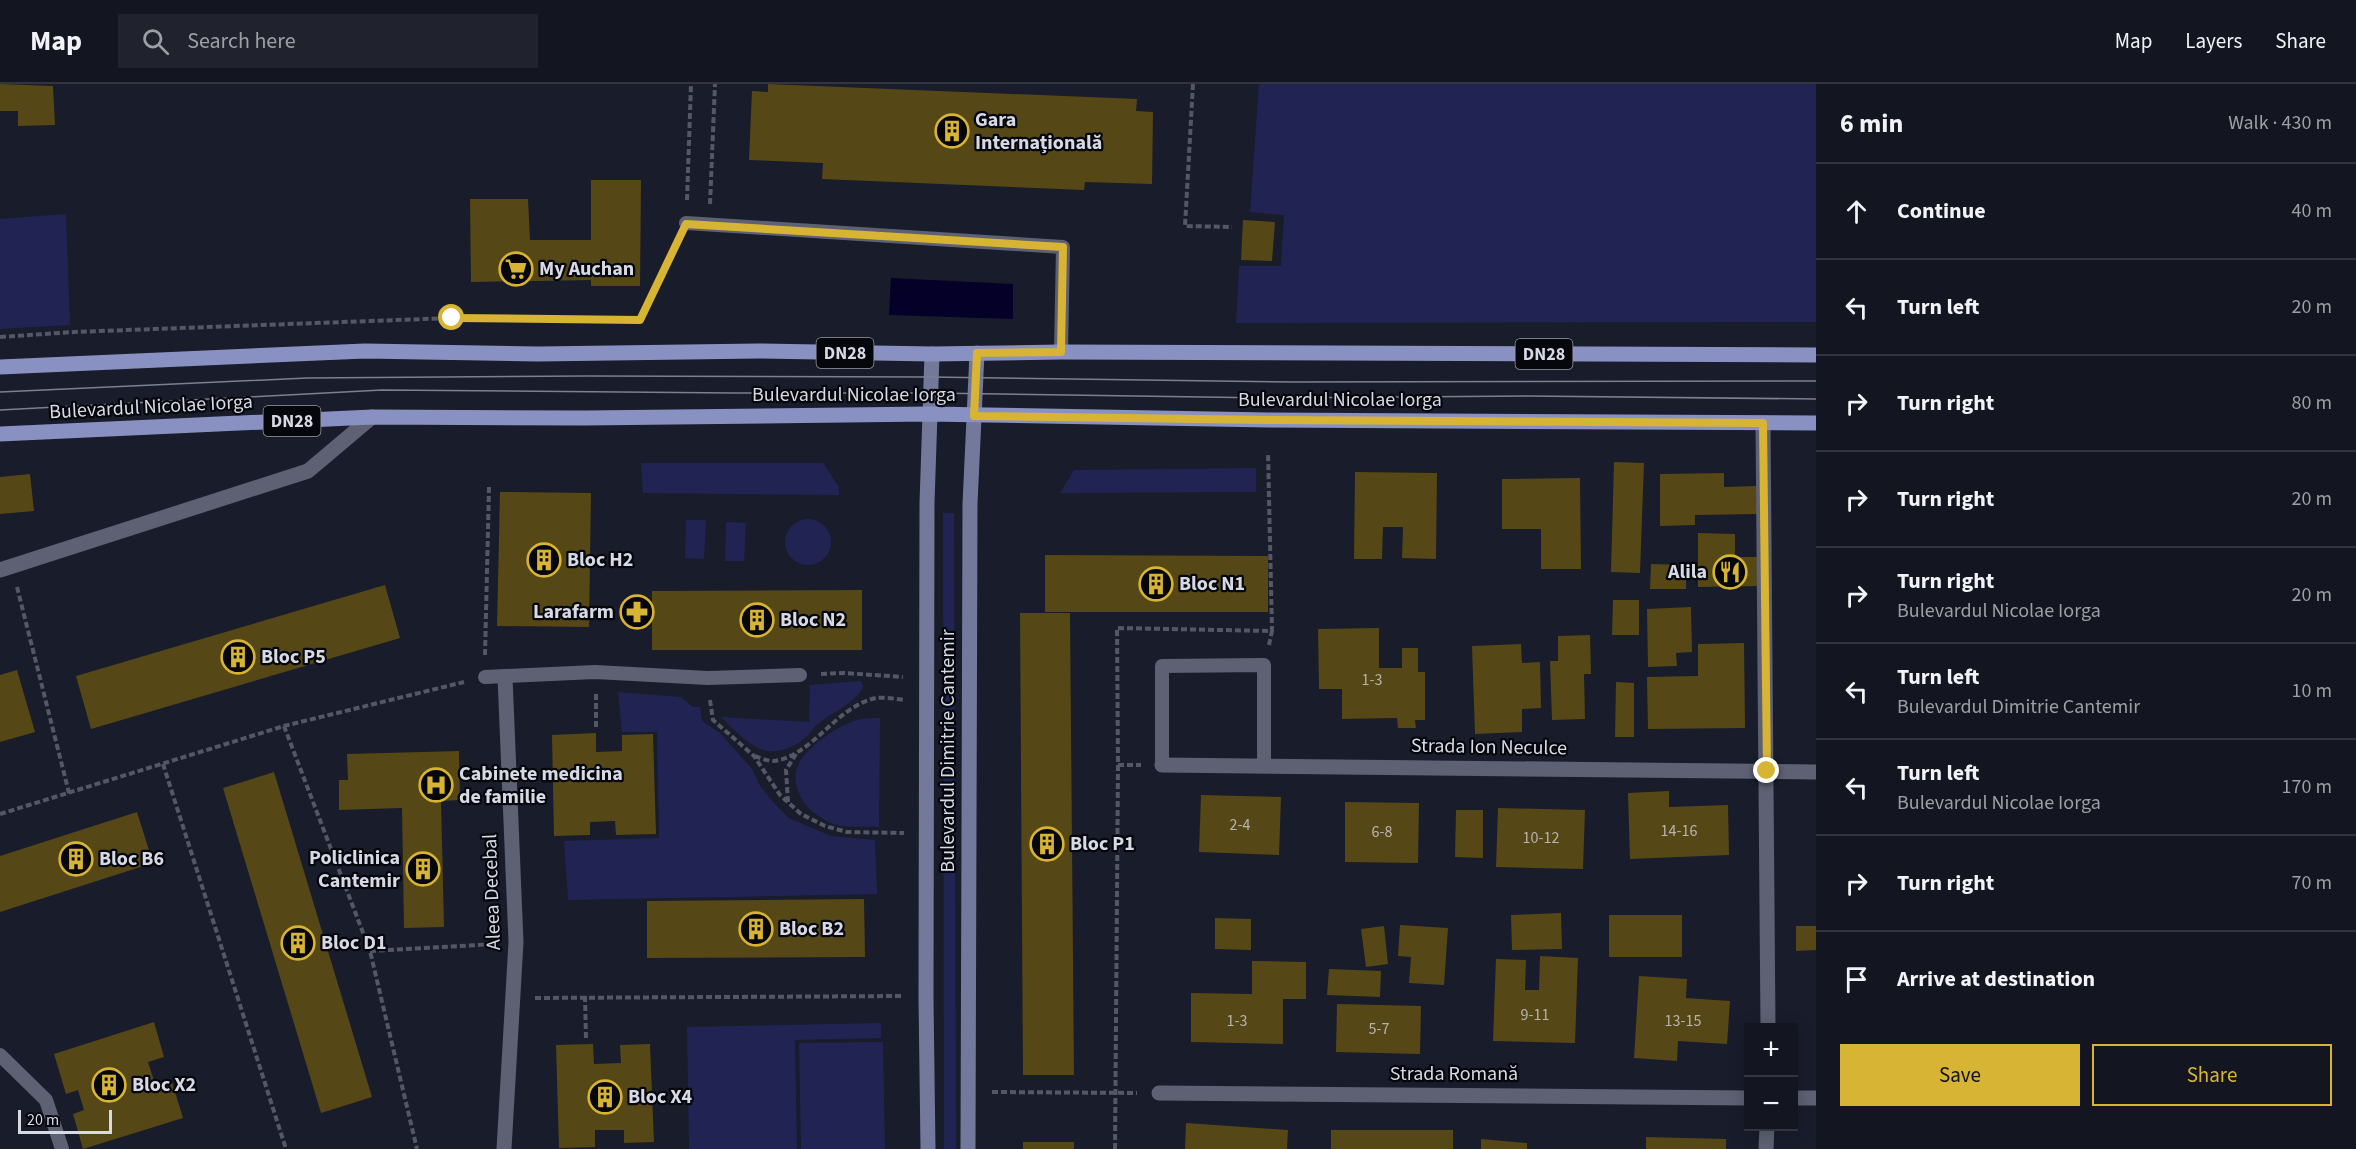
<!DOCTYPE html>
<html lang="en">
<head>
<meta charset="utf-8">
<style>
	:root { --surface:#131520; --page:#20222d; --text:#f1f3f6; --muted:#9d9fa5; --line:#32343e; --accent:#d8b434 }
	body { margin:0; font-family:"Source Sans 3",sans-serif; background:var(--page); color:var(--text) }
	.controls { position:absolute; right:18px; bottom:18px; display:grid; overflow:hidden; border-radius:0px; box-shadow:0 3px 15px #0003 }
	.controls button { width:54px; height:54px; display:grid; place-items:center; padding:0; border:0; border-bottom:2px solid var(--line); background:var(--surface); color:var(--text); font:30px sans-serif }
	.scale { position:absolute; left:18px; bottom:15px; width:94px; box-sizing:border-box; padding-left:6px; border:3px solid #d7d9e4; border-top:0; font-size:16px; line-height:21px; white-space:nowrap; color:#d7d9e4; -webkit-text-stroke:4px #06070d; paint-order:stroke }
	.stop { position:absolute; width:18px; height:18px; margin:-14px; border:4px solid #d8b434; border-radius:50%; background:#fff }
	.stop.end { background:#d8b434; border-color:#fff; box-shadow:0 2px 6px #0008 }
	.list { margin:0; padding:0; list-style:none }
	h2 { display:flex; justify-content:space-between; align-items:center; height:78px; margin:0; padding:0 24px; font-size:26px }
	h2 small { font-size:20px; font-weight:400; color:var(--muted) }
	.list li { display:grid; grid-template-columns:39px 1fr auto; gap:18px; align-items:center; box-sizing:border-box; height:96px; padding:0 24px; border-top:2px solid var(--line) }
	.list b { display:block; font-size:22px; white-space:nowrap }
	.list p { margin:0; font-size:20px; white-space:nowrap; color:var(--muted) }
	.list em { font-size:20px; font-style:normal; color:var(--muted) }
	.actions { display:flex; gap:12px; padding:18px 24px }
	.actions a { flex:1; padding:14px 0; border:2px solid var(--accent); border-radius:0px; text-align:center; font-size:21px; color:var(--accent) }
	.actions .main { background:var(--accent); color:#111 }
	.icon { flex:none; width:33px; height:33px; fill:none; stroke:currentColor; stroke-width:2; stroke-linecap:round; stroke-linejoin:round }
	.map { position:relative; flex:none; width:1816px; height:1065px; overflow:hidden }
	header { display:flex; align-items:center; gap:36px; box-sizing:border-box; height:84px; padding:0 30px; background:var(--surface); border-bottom:2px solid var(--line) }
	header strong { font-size:28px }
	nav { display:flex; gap:33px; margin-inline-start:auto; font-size:21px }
	.search { width:420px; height:54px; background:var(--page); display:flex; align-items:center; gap:15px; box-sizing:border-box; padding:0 21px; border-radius:0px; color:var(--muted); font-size:22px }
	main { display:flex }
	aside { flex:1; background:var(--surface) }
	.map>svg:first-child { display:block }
	.green { fill:#212453 }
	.water { fill:#040027 }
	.building { fill:#564716 }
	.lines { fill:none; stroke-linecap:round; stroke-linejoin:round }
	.path { stroke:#555765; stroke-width:4; stroke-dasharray:6 3; stroke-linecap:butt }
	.service { stroke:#5d6173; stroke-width:14 }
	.minor { stroke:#5d6173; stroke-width:15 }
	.secondary { stroke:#73799a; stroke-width:15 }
	.primary { stroke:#8991c2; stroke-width:15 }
	.tram { stroke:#7d808d; stroke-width:1.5 }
	.route { stroke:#d8b434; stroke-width:8 }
	.labels { text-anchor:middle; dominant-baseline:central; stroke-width:4.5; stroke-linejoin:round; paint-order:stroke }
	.number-label { font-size:16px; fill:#b7b4b0 }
	.shield { fill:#06070d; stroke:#989aa4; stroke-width:1.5 }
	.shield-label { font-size:18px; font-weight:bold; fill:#d7d9e4 }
	.poi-label { font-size:20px; font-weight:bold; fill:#d7d9e4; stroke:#06070d; text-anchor:start }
	.street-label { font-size:20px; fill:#d7d9e4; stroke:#06070d }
</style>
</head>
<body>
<header>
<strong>Map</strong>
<div class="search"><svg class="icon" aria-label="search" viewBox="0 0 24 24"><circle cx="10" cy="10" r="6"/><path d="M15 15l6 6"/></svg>Search here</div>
<nav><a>Map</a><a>Layers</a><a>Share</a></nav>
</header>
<main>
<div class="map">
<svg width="1816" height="1065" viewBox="0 0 1816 1065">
	<rect width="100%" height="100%" fill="#191c2b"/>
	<!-- green -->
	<path class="green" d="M1259 0H1816V238L1236 239 1239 182H1281L1284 131 1250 128Z
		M66 130 70 241 0 245V135Z
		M641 379H823L839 403V411L643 409Z
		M1256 384V408L1060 409 1074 386Z
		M943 429H954L956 1065H944Z
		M785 458a23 23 0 1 1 46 0a23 23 0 1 1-46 0Z
		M686 436H706L704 475 685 474Z
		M726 438 746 439 744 477H725Z
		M861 597 863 604C853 620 835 627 820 638 812 644 808 653 800 658 763 681 746 657 721 633L809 638 810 601Z
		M618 608 681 613 693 623H700L702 637 720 649 752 685 760 702 774 719 789 734 831 752 875 756 877 810 568 816 564 757 659 754 657 648H622Z
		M880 634 879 743C865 742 850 744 837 741 826 738 810 728 804 718 797 708 793 696 797 684 804 664 838 641 857 636 864 634 873 634 880 634Z
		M881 939V954L795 956 797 1065H689L687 943Z
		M883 958 885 1065H801L799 959Z"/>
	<!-- water -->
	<path class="water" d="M891 194 1013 200V235L889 231Z"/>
	<!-- building -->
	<path class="building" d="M0 0 53 2 55 41 18 42V27H0Z
		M768 0 1137 15 1136 27 1153 28 1152 100 1085 98 1084 106 822 95 823 79 749 76 752 7 768 8Z
		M591 96H641L640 202H591V196L471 198 470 115H528L530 156H591Z
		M1243 136 1275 138 1272 177 1241 176Z
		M1614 378 1644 379 1640 489 1611 488Z
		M1355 388 1437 389 1436 475 1402 474 1403 443H1383L1382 475H1354Z
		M1724 389V403L1757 402 1758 430 1695 431V441L1660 442V390Z
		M30 390 34 427 0 430V393Z
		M1580 394 1581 485H1541V445H1502V395Z
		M500 408 591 409 589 543 497 542Z
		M1698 449 1735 450V473H1763L1762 502 1698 503Z
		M1045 471 1268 472V528H1045Z
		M1651 480 1686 481V505H1650Z
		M385 501 400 554 91 645 76 592Z
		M862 506V566H652V507Z
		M1613 516H1639V551H1612Z
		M1691 523 1692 568 1676 569 1677 582 1648 583 1647 525Z
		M1020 529H1070L1074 991H1023Z
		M1379 544V584H1402V564H1418V588H1425V636H1415L1416 644H1398L1397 634 1342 635V605H1319L1318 545Z
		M1590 551 1591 590H1584L1585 635 1552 636 1550 577H1558V552Z
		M1744 559 1745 644 1648 645 1647 593 1698 592V560Z
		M1521 560 1522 579 1540 578 1541 624 1522 625V648L1475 650 1472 562Z
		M17 586 35 648 0 658V591Z
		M1616 598 1634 599V653H1615Z
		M596 649V668L622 667V651L653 650 656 750 616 751 615 737 590 738V751L554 752 552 651Z
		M459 667 460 716 441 717 444 843 404 844 402 724 339 726V696H348L347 670Z
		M274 688 372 1013 321 1029 223 704Z
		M1669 707V723L1728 721 1729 771 1630 775 1628 709Z
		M1201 711 1281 713 1279 771 1199 768Z
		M1345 718 1419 719 1418 779 1345 778Z
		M1498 724 1585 726 1583 785 1496 783Z
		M1456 726H1483V774L1455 773Z
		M137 728 153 779 0 828V772Z
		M864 815 865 873 647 874V817Z
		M1561 829 1562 865 1512 866 1511 831Z
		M1609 831H1682V873H1609Z
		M1215 834 1251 835V866L1215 865Z
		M1400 841 1448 844 1444 901 1409 899 1411 873 1398 872Z
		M1384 842 1388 880 1366 883 1361 845Z
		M1796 842H1816V866L1796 867Z
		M1540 872 1578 874 1575 959 1493 957 1496 875 1526 876 1525 906H1539Z
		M1252 877 1306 878V915H1283V960L1191 958V909L1252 910Z
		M1329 885 1381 887 1380 913 1327 911Z
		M1639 892 1687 895 1686 914 1730 917 1727 960 1678 957 1677 977 1634 974Z
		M1337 920 1421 922 1420 970 1336 968Z
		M154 938 164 973 148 978 156 1003 172 998 183 1034 83 1065 73 1030 84 1026 78 1006 66 1010 54 970Z
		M593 960 594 980 621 979 620 961 650 960 654 1058 624 1059V1046H595V1063L559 1064 556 961Z
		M1186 1039 1288 1046 1287 1065H1185Z
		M1331 1046H1453V1065H1331Z
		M1646 1053 1726 1055V1065H1646Z
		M1481 1055 1527 1059V1065H1481Z
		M1023 1058H1074V1065H1023Z"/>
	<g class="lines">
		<!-- path -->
		<path class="path" d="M1193 0 1185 142 1232 143
			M687 116 691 0
			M710 120 715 0
			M0 253 74 248 452 234 640 236 677 158
			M17 503 69 709
			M1269 561 1272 547
			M485 571 489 403
			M821 590 844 589 903 593
			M596 610V646
			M710 616 713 636 754 672 780 711 801 730 825 742 847 748 904 749
			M284 642 370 867 417 1065
			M755 672C760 674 768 677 773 677 812 673 836 622 876 614 885 613 896 615 905 616
			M163 680 286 1065
			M1118 681H1141
			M788 718 786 686 796 670
			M0 730 284 642 464 598
			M370 867 495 860
			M585 912 586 955
			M535 914 903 912
			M992 1008 1137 1009
			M1115 1065 1118 681 1117 544 1272 547 1268 368"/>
		<!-- service -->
		<path class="service" d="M686 139 1063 163 1061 268
			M485 593 595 588 708 594 800 591
			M1162 681V582L1264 581V682
			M0 971 46 1016 62 1065"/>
		<!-- minor -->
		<path class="minor" d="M1763 339 1768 944
			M0 486 308 387 372 333
			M1162 681 1816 688
			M1159 1009 1748 1014
			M1794 1014H1816
			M504 1065 516 858 505 593
			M1766 1065 1767 1042"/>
		<!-- secondary -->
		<path class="secondary" d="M928 1065 926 913 927 419 932 270
			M968 1065 970 420 977 269"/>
		<!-- primary -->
		<path class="primary" d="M0 283 365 267 538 270 759 267 932 270 1061 268 1816 271
			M0 350 372 333 585 334 929 330 1269 336 1816 339"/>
		<!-- tram -->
		<path class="tram" d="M0 308 307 294 586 292 930 293 1293 298 1816 297
			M0 326 382 306 734 309H930L1271 314 1528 312 1816 315"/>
	</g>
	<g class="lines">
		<!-- route -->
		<path class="route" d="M452 234 640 236 686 140 1063 163 1061 268 977 269 974 332 1269 336 1763 339 1767 687"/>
	</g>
	<!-- icons -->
	<defs>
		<g id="building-ring" transform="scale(1.725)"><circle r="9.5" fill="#06070d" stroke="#d8b434" stroke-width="1.5"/><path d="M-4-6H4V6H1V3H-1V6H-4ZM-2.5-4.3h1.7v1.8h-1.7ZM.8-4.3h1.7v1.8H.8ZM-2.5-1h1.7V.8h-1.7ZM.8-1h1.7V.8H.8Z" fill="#d8b434"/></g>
		<g id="supermarket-ring" transform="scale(1.725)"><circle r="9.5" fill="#06070d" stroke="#d8b434" stroke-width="1.5"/><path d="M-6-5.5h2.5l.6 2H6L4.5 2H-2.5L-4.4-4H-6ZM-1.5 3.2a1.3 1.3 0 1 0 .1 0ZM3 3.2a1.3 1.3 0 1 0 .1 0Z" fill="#d8b434"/></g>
		<g id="restaurant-ring" transform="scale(1.725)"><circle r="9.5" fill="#06070d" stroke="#d8b434" stroke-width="1.5"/><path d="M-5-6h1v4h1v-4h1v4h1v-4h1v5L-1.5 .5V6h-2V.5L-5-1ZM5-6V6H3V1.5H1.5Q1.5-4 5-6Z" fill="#d8b434"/></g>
		<g id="pharmacy-ring" transform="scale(1.725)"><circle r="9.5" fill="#06070d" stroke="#d8b434" stroke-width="1.5"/><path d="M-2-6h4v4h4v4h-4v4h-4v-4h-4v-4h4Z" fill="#d8b434"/></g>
		<g id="hospital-ring" transform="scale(1.725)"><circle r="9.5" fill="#06070d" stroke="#d8b434" stroke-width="1.5"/><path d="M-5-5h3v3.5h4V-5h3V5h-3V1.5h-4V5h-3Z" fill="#d8b434"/></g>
	</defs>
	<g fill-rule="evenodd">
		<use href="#building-ring" x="952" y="47"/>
		<use href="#supermarket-ring" x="516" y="185"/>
		<use href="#building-ring" x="544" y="476"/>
		<use href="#restaurant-ring" x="1730" y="488"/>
		<use href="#building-ring" x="1156" y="500"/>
		<use href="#pharmacy-ring" x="637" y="528"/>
		<use href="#building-ring" x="757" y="536"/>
		<use href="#building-ring" x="238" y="573"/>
		<use href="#hospital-ring" x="436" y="701"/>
		<use href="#building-ring" x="1047" y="760"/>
		<use href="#building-ring" x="76" y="775"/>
		<use href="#building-ring" x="423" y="785"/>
		<use href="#building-ring" x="756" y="845"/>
		<use href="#building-ring" x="298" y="859"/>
		<use href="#building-ring" x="109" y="1001"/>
		<use href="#building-ring" x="605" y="1013"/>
	</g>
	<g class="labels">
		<!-- number labels -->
		<g class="number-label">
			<text x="1372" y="596">1-3</text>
			<text x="1240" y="741">2-4</text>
			<text x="1679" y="747">14-16</text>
			<text x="1382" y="748">6-8</text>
			<text x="1541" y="754">10-12</text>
			<text x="1535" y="931">9-11</text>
			<text x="1237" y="937">1-3</text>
			<text x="1683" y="937">13-15</text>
			<text x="1379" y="945">5-7</text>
		</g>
		<!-- shield labels -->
		<g class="shield">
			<rect x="816.5" y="254" width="57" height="30" rx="4.5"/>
			<rect x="1515.5" y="255" width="57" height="30" rx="4.5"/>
			<rect x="263.5" y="322" width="57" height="30" rx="4.5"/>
		</g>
		<g class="shield-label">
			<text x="845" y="269">DN28</text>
			<text x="1544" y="270">DN28</text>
			<text x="292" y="337">DN28</text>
		</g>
		<!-- poi labels -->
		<g class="poi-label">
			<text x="975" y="36">Gara<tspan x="975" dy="23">Internațională</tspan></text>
			<text x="539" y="185">My Auchan</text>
			<text x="567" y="476">Bloc H2</text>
			<text x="1707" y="488" text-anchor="end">Alila</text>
			<text x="1179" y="500">Bloc N1</text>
			<text x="614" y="528" text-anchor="end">Larafarm</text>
			<text x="780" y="536">Bloc N2</text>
			<text x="261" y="573">Bloc P5</text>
			<text x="459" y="690">Cabinete medicina<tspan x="459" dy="23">de familie</tspan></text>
			<text x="1070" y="760">Bloc P1</text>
			<text x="400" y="774" text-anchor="end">Policlinica<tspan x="400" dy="23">Cantemir</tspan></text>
			<text x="99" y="775">Bloc B6</text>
			<text x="779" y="845">Bloc B2</text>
			<text x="321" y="859">Bloc D1</text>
			<text x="132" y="1001">Bloc X2</text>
			<text x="628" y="1013">Bloc X4</text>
		</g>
		<!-- street labels -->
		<g class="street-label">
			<text x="854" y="311">Bulevardul Nicolae Iorga</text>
			<text x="1340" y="316">Bulevardul Nicolae Iorga</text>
			<text transform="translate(151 323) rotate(-3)">Bulevardul Nicolae Iorga</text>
			<text transform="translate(1489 663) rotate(1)">Strada Ion Neculce</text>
			<text transform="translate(948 667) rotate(-90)">Bulevardul Dimitrie Cantemir</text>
			<text transform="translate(492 808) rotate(-92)">Aleea Decebal</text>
			<text x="1454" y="990">Strada Romană</text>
		</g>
	</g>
</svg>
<div class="controls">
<button>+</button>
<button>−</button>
</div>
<div class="scale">20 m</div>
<div class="stop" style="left:452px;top:234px"></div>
<div class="stop end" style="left:1767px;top:687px"></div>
</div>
<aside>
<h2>6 min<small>Walk · 430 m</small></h2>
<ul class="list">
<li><svg class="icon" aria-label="ahead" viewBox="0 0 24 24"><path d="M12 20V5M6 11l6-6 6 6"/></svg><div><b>Continue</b></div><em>40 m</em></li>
<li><svg class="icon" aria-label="left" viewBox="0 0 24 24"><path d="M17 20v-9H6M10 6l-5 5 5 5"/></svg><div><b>Turn left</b></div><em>20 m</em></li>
<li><svg class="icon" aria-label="right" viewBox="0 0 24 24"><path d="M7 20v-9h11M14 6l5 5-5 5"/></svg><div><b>Turn right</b></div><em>80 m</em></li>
<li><svg class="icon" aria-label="right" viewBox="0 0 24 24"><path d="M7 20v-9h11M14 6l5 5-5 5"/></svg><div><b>Turn right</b></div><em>20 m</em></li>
<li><svg class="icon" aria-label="right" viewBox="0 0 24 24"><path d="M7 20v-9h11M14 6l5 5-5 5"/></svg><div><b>Turn right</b><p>Bulevardul Nicolae Iorga</p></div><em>20 m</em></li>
<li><svg class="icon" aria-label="left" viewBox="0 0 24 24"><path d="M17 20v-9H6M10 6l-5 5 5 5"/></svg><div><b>Turn left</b><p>Bulevardul Dimitrie Cantemir</p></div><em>10 m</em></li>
<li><svg class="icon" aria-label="left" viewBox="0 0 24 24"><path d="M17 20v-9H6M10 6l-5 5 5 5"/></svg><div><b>Turn left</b><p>Bulevardul Nicolae Iorga</p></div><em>170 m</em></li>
<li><svg class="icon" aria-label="right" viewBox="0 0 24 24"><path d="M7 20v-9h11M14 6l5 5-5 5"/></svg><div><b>Turn right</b></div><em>70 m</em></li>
<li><svg class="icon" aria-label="arrive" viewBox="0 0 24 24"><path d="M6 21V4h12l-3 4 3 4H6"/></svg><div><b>Arrive at destination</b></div></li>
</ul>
<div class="actions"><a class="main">Save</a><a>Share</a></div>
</aside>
</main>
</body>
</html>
